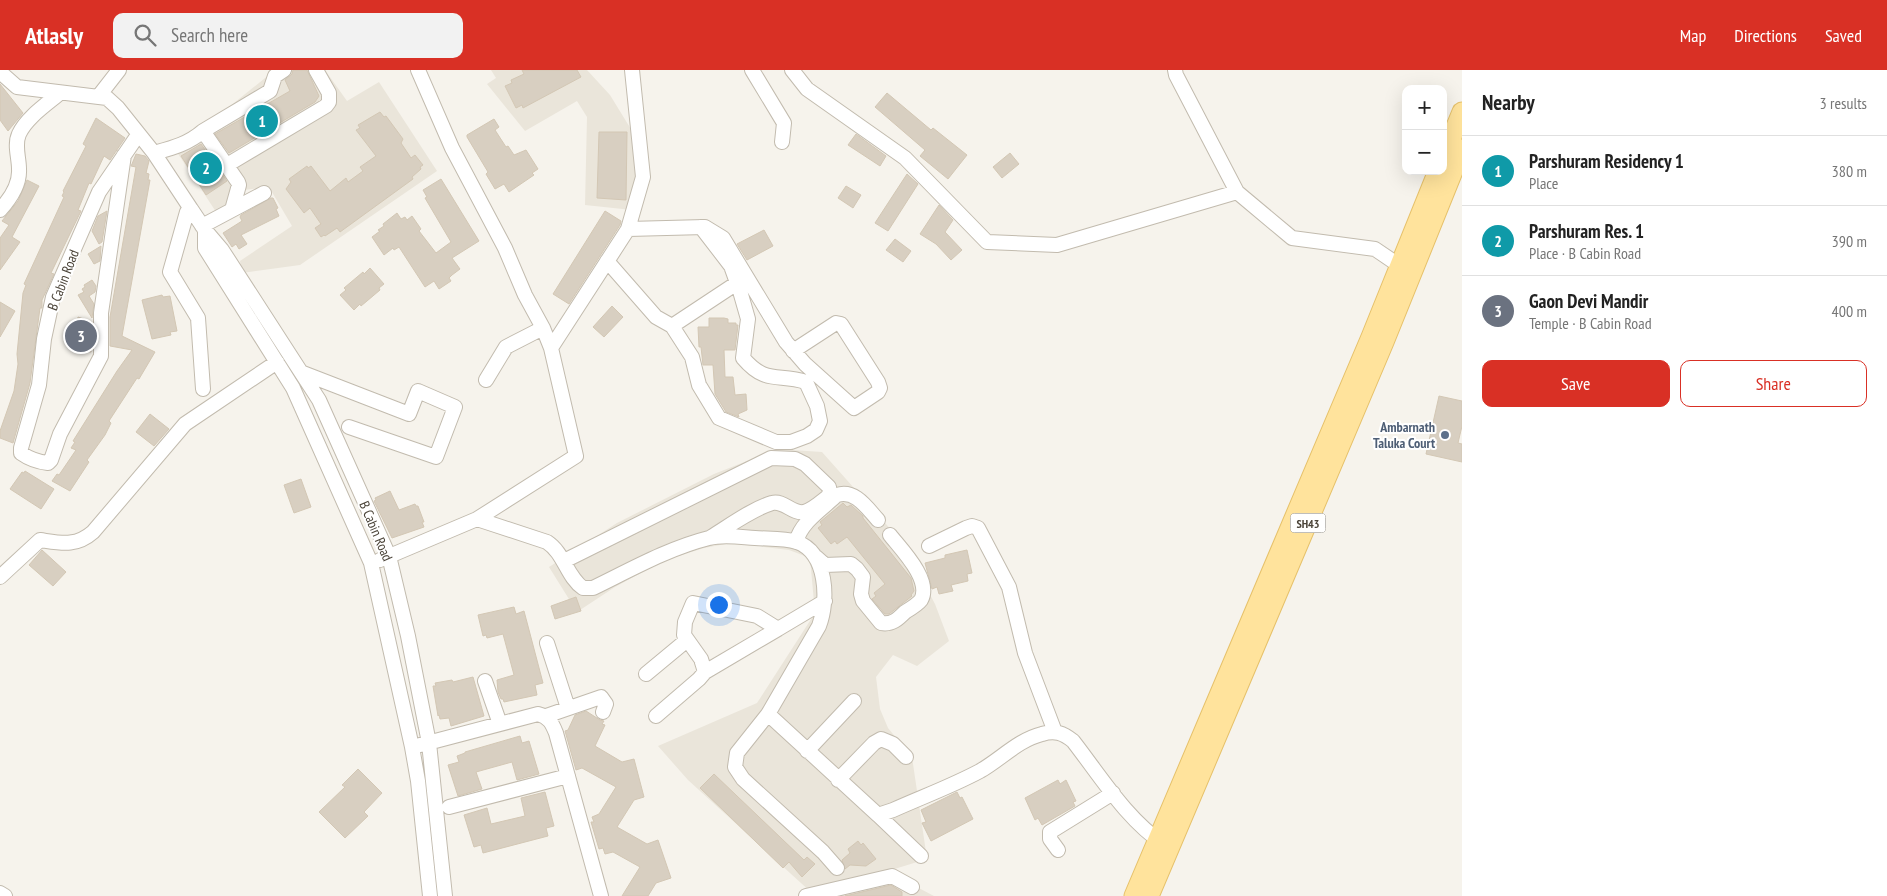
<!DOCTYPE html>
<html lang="en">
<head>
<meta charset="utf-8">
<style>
	:root { --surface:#fff; --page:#f2f2f2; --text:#222; --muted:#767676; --line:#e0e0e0; --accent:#d93025 }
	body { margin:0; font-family:"PT Sans Narrow",sans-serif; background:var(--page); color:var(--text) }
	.controls { position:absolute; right:15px; top:15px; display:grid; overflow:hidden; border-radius:10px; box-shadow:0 5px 20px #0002 }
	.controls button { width:45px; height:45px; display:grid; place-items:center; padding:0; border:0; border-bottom:1px solid var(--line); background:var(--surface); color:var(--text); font:25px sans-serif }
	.you { position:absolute; left:718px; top:534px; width:18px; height:18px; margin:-12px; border:4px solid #fff; border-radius:50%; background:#1a73e8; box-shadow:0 0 0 8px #1a73e833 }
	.badge { display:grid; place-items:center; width:32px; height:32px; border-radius:50%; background:var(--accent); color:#fff; font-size:16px; font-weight:700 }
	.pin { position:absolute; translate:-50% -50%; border:2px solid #fff; box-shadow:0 1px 5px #0006 }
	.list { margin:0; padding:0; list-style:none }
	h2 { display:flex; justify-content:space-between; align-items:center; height:65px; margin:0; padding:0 20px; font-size:21px }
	h2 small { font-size:16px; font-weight:400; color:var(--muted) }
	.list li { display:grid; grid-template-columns:32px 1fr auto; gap:15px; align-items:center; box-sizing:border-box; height:70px; padding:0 20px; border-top:1px solid var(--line) }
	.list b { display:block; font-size:19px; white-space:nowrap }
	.list p { margin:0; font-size:16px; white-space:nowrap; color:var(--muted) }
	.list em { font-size:16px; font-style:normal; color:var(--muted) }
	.actions { display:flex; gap:10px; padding:15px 20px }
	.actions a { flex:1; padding:11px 0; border:1px solid var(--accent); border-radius:10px; text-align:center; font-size:18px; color:var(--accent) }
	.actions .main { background:var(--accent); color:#fff }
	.icon { flex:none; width:28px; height:28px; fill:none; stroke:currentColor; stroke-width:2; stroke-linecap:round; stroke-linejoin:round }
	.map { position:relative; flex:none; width:1462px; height:826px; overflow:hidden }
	header { display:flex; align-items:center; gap:30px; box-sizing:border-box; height:70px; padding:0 25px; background:var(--accent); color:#fff }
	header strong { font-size:24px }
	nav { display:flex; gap:28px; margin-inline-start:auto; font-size:18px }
	.search { width:350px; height:45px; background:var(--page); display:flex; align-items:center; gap:12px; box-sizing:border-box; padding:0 18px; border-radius:10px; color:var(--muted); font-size:19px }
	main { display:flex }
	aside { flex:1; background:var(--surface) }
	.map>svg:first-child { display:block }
	.residential { fill:#eae5da }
	.building { fill:#d8cfc1; stroke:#d3c7b4 }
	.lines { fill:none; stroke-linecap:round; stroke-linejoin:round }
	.minor-casing { stroke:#c2bbae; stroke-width:16 }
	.major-casing { stroke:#e6c16a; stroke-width:21 }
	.minor { stroke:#fff; stroke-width:14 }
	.major { stroke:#ffe39c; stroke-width:19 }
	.service-dot { fill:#5c6f8a; stroke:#fff; stroke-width:2 }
	.labels { text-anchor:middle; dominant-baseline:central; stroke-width:4; stroke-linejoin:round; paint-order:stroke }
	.shield { fill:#fff; stroke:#817c74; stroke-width:1 }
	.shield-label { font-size:12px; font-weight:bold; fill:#4b4439 }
	.street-label { font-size:14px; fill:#4b4439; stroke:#fff }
	.service-label { font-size:14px; font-weight:bold; fill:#4e5e75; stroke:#fff; text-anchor:end }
</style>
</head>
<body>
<header>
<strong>Atlasly</strong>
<div class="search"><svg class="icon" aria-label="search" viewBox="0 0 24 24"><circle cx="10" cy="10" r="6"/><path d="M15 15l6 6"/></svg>Search here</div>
<nav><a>Map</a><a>Directions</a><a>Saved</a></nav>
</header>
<main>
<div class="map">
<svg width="1462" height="826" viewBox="0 0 1462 826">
	<rect width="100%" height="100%" fill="#f6f3ec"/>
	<!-- residential -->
	<path class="residential" d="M275 0H325L347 31 379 12 437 101 300 195 242 203 240 191 292 156 269 117 244 120 227 151 220 148 171 73 198 62Z
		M491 0H587L610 25 637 69 638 106 632 140 585 135 587 47 577 31 525 61 487 14 496 8Z
		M777 379 822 382 902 472 935 534 949 571 917 596 893 585 876 607 880 639 888 658 912 687 927 789 839 816 890 803 934 826H805L813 824 688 710 658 676 757 633 815 543 810 488 789 480 764 477 749 473 736 472 704 478 663 491 615 517 577 542 549 497 617 453 714 404Z"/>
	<!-- building -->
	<path class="building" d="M293 0H307L319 26 315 32 229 83 215 64 290 21 285 10 292 4Z
		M522 0H577L581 7 523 38 522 35 516 38 505 16 512 13 511 10 524 4Z
		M0 14 23 43 8 61 0 50Z
		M887 23 931 60 933 58 967 85 948 109 920 86 925 80 875 37Z
		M380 42 384 47 386 46 403 69 401 73 411 88 415 85 423 95 420 97 421 99 412 107 413 109 340 162 337 158 325 166 324 165 321 167 315 158 321 154 310 138 304 143 286 119 291 112 289 109 307 96 308 98 311 96 330 121 346 108 348 112 363 101 360 97 376 86 356 60 360 58 358 55Z
		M96 48 125 68 110 90 104 86 91 114 89 113 78 140 81 141 51 203 54 204 42 230V238H40L30 313 13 373 0 368V361L14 321 18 294 17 284 23 223 26 215 24 214 64 127 62 126 64 122 63 121 86 76 83 74Z
		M494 49 499 57 495 60 506 77 508 76 514 85 526 80 538 99 532 103 534 105 509 122 504 114 495 119 486 104 488 102 467 67V65Z
		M599 62H627L626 130 597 128Z
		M856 64 886 86 880 96 848 75Z
		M201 74 227 111 206 125 181 86Z
		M1010 83 1019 94 1002 108 993 97Z
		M136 84 145 86 149 91 146 103 149 104 148 110H150L122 266 155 282 139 309 137 308 109 351 111 353 105 365 87 390 89 392 70 421 52 411 57 404 59 405 76 380 71 378 75 372 73 371 117 301 132 280 110 276V247L136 97 131 96 132 94Z
		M907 104 918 114 888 161 875 153Z
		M441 109 479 171 452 188 460 199 452 205 449 208 451 211 439 219 434 211 425 217 399 177 394 180 393 178 384 185 372 167 380 161 378 160 384 156 383 154 397 143 401 149 405 147 407 150 412 146 421 159 419 161 436 183 451 172 425 128 427 127 423 120Z
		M27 110 39 116 12 167 20 172 0 200V168L9 155 2 151 18 131Z
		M846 116 861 125 853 138 838 128Z
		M271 128H273L278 138 276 139 279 146 241 165 247 174 239 179 236 174 232 177 223 163 242 151 240 147 241 145Z
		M939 135 953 150 945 162 962 180 951 190 936 174 920 164Z
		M107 141 102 172 99 174 92 161 98 146Z
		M605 141 621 151 620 155 569 234 553 224Z
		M764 160 773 176 747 190 737 174Z
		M895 169 911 181 903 192 886 180Z
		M101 176 100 191 94 194 88 184Z
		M370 198 384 214 379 218 380 220 367 231 361 236 360 234 354 240 340 225 346 220 344 218 363 202 364 204Z
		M92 210 96 216 95 222 89 226 94 234 92 248 78 225 84 222 82 219 85 217 84 215Z
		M162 225 163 227 170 226 177 261 170 262 171 265 152 269 142 230Z
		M0 232 15 241 0 267Z
		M612 236 623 247 604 267 593 257Z
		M78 247 92 252 91 282 72 278Z
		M709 248H724L728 249V253H736V255H738L735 280H724L725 307H733L735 325 746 324 747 340 738 344 739 347 726 342 715 324 713 295H703L701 277H699L698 257H709Z
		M1439 326 1462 331V356L1458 373 1462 374V392L1426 384Z
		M150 344 169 359 154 376 136 362Z
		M25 401 54 419 41 439 10 419 22 402 24 403Z
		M301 409 311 437 294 443 284 415Z
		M390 421 399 440 415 434 416 436H418L424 452H422L424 457 392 468 374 431 376 430 375 428Z
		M843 433 847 437 851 435 863 446V448L911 508 914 521 911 525 912 526 889 544H885L872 529 876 526 874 523 885 514 847 467 837 474 835 471 831 474 818 458 822 455 820 452Z
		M42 480 66 502 53 516 29 495Z
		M967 480 972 503 967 504 968 511 951 515 953 521 939 524 937 517 932 519 925 493 945 488V485Z
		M576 527 581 541 555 549 551 536Z
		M514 537 516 544 524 541 543 613 535 615 537 625 504 632 503 629H501L498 622 497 610 514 605 503 564 487 568 486 565 483 566 478 545Z
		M473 607 484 646 451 656 449 648 440 649 439 645 438 646 433 616H436L435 613 452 610 453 612Z
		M586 641 600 650 604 651 602 654 605 655 595 676 622 692 634 689 644 727 634 730 617 757 647 774 658 770 671 808 656 813 648 826H622L640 797 613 782 605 784 603 778 599 779 591 752H594L592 747 599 744 616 717 582 698 576 700 565 661 568 660 575 645Z
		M520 666 522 673 529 671 539 704 517 710 512 692 476 702 482 719 458 726 448 695 459 692 457 686 465 683V682Z
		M358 699 382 723 364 742 368 746 345 768 319 742 345 717 342 715Z
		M714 704 804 790 807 787 815 794 802 807 789 792 783 798 700 718Z
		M1058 710 1060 714 1066 710 1076 731 1073 732 1075 736 1042 755 1038 748 1035 750 1025 728Z
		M545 722 554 756 546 758 548 766 483 783 481 775 474 777 464 745 487 738 491 754 525 746 521 728Z
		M957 722 960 728 962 727 973 749 931 771 922 753 926 752 921 740Z
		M858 771 861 775 863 773 876 789 866 796 850 795 845 799 842 790 850 783 848 779Z
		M891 815 902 822V826H845Z"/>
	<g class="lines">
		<!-- minor casing -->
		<g class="minor-casing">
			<path id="minor" d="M752 0 784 53 782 72
				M792 0 807 19 905 88 987 172 1057 175 1237 122 1292 168 1375 179 1400 196
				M1175 0 1176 5 1237 122
				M0 2 17 17 107 28 118 38 154 83 191 139 187 142 170 202 198 248 203 319
				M98 27 119 0
				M203 61 238 112 239 115 232 140
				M154 83C172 78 188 74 203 61L270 21 275 6 284 0
				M124 85 101 243V286L60 364 51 390 48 393C39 392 28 388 21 383V378L39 315 44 269 53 227 99 122 138 65
				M227 95 326 36 329 32V23L316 0
				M191 139 205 160 222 180 319 330 389 486 408 566 429 673 445 826
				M0 140C10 129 20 114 19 99 19 87 14 75 19 64 26 48 47 34 60 23
				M202 156 264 123
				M628 159 705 157 723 168 786 272 805 294 854 338 878 322 880 318 878 312 841 254 836 253 793 281
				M205 160V178L293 318 371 493 412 677 418 711 430 826
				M607 191 656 247 672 256 692 287 699 315 719 348 776 372H791L807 366 816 360 820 351 817 336 806 312C778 303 766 315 743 288L748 249 740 221 731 196 701 157
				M672 256 737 213
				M551 278 628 159 643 107 632 0
				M303 303 409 344 418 321 455 337 436 387 349 357
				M486 310 506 277 543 258
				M477 449 547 472C564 483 567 507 583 518H593C630 500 669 478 709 468 723 464 740 467 755 468 768 469 784 468 797 472 827 483 829 530 819 556L768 644 737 683 735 697 743 709 823 782 837 798
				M796 472C801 452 822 439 837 425 855 419 867 438 878 450
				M929 476 966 458 972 456 978 458 1009 517 1025 583 1055 662
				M816 487 825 495 851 494 857 499 863 507 861 524 863 531 881 553C892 555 898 549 905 542 910 539 918 534 921 530 932 510 901 479 890 465
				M380 490 477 449 576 386 551 278 543 258 525 225 505 178 452 78 418 0
				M564 491 771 388 795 389 805 394 829 417 830 425C823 430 813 440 804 442 792 444 784 430 772 433 752 439 729 456 711 467
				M0 507 40 470C61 473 76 477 93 462L185 354 277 292
				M547 573 568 638
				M705 602 778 559
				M646 604 687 570
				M485 611 500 654
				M768 644 878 745 893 740C922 727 952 716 980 701 1001 689 1018 670 1042 664 1055 660 1063 663 1073 671 1101 707 1127 750 1165 775
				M546 646 601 627 606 634 603 642
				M656 646 699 609 705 602 701 589 684 565 685 552 693 533 757 546 778 559 825 531
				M420 675 538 644C549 647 552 653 556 663L601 826
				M807 681 854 631
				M838 710 874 673 881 669 893 674 906 687
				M449 737 568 706
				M878 745 921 786
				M1058 780 1050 769V762L1113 723
				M0 823 5 826
				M806 826 892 806 912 817"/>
		</g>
		<!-- major casing -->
		<g class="major-casing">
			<path id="major" d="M1443 88 1462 42
				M1134 826 1371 267 1438 101
				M1149 826 1384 272 1462 79"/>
		</g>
		<!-- minor -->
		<use href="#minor" class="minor"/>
		<!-- major -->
		<use href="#major" class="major"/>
	</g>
	<!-- markers -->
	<circle class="service-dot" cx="1445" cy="365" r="5"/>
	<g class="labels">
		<!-- shield labels -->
		<rect class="shield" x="1290.5" y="443.5" width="35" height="19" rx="4"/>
		<g class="shield-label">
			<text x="1308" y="453">SH43</text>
		</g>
		<!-- street labels -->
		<g class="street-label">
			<text transform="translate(63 210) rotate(-69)">B Cabin Road</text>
			<text transform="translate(376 461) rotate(67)">B Cabin Road</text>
		</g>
		<!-- service labels -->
		<g class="service-label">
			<text x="1435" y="357">Ambarnath<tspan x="1435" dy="16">Taluka Court</tspan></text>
		</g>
	</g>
</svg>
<div class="controls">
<button>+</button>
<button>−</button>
</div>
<div class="you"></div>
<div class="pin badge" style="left:262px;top:51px;background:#0f9aa8">1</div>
<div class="pin badge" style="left:206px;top:98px;background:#0f9aa8">2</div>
<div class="pin badge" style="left:81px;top:266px;background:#6b7280">3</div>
</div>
<aside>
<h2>Nearby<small>3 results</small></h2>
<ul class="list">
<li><span class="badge" style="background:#0f9aa8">1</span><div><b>Parshuram Residency 1</b><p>Place</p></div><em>380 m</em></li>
<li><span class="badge" style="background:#0f9aa8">2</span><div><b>Parshuram Res. 1</b><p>Place · B Cabin Road</p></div><em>390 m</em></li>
<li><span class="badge" style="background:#6b7280">3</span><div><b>Gaon Devi Mandir</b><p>Temple · B Cabin Road</p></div><em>400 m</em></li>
</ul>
<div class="actions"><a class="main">Save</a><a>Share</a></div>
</aside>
</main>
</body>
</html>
